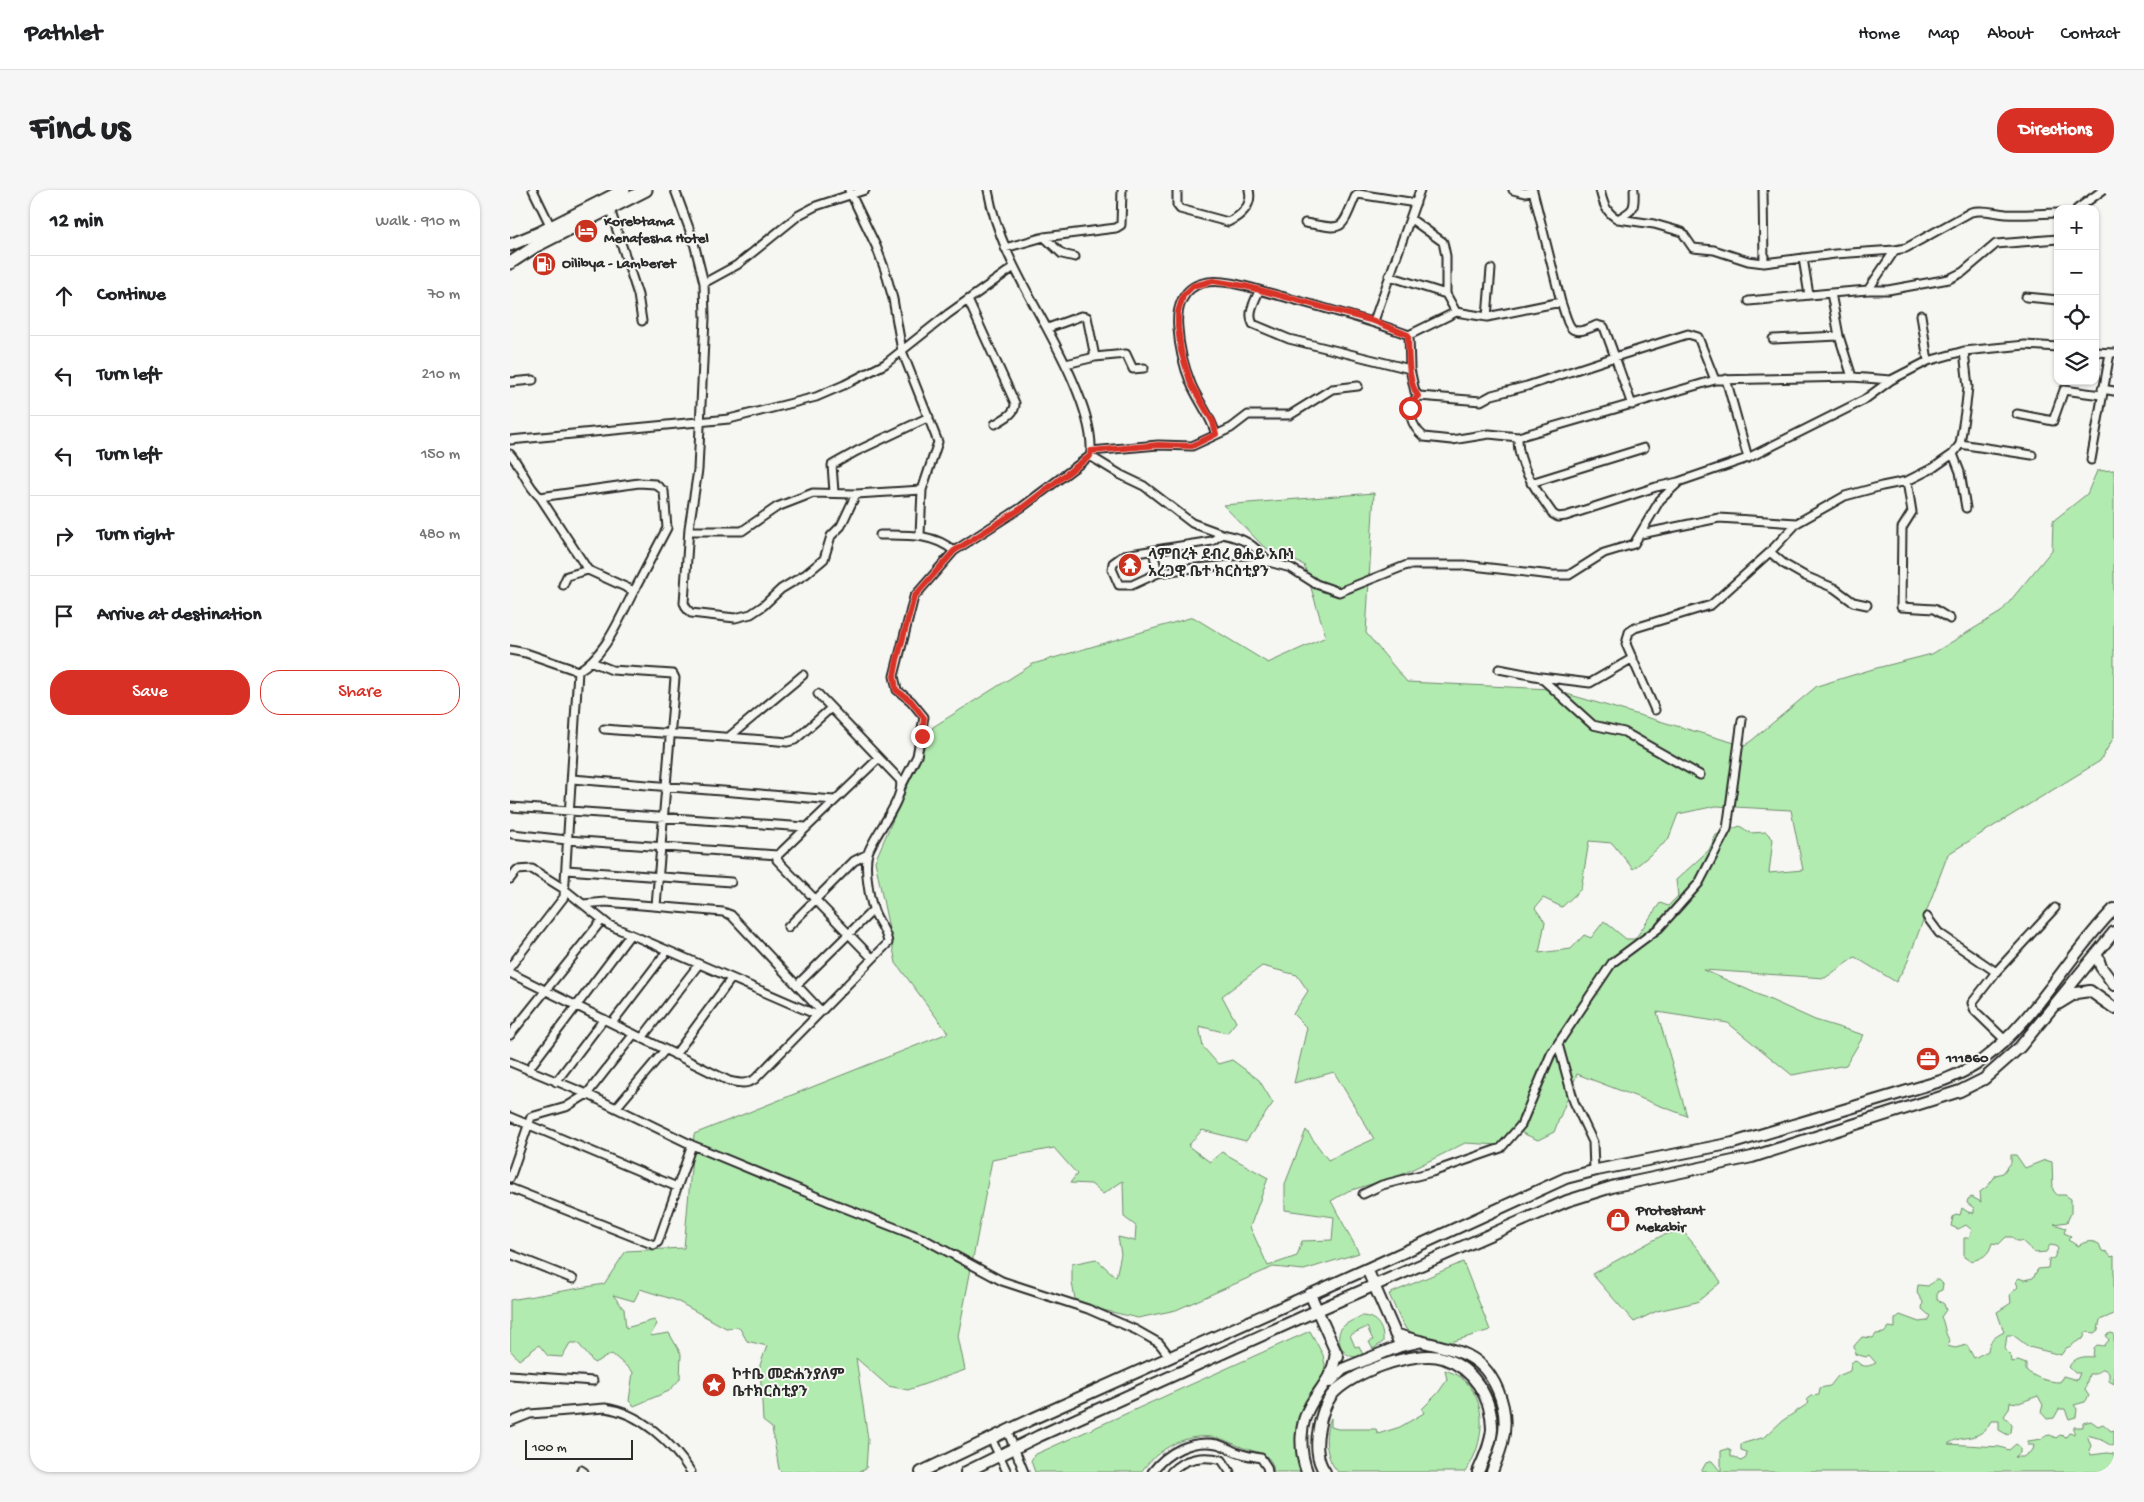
<!DOCTYPE html>
<html lang="en">
<head>
<meta charset="utf-8">
<style>
	:root { --surface:#fff; --page:#f6f6f6; --text:#202124; --muted:#757577; --line:#e0e0e0; --accent:#d93025 }
	body { margin:0; font-family:"Gochi Hand","Noto Sans Ethiopic",sans-serif; background:var(--page); color:var(--text) }
	.controls { position:absolute; right:15px; top:15px; display:grid; overflow:hidden; border-radius:10px; box-shadow:0 1px 4px #0004 }
	.controls button { width:45px; height:45px; display:grid; place-items:center; padding:0; border:0; border-bottom:1px solid var(--line); background:var(--surface); color:var(--text); font:25px sans-serif }
	.scale { position:absolute; left:15px; bottom:12px; width:108px; box-sizing:border-box; padding-left:5px; border:2px solid #2b2b2b; border-top:0; font-size:14px; line-height:18px; white-space:nowrap; color:#2b2b2b; -webkit-text-stroke:4px #f6f6f2; paint-order:stroke }
	.stop { position:absolute; width:15px; height:15px; margin:-11px; border:4px solid #d93025; border-radius:50%; background:#fff }
	.stop.end { background:#d93025; border-color:#fff; box-shadow:0 1px 5px #0008 }
	.list { margin:0; padding:0; list-style:none }
	h2 { display:flex; justify-content:space-between; align-items:center; height:65px; margin:0; padding:0 20px; font-size:21px }
	h2 small { font-size:16px; font-weight:400; color:var(--muted) }
	.list li { display:grid; grid-template-columns:32px 1fr auto; gap:15px; align-items:center; box-sizing:border-box; height:80px; padding:0 20px; border-top:1px solid var(--line) }
	.list b { display:block; font-size:19px; white-space:nowrap }
	.list em { font-size:16px; font-style:normal; color:var(--muted) }
	.actions { display:flex; gap:10px; padding:15px 20px }
	.actions a { flex:1; padding:11px 0; border:1px solid var(--accent); border-radius:20px; text-align:center; font-size:18px; color:var(--accent) }
	.actions .main { background:var(--accent); color:#fff }
	.icon { flex:none; width:28px; height:28px; fill:none; stroke:currentColor; stroke-width:2; stroke-linecap:round; stroke-linejoin:round }
	.map { position:relative; flex:none; width:1604px; height:1282px; overflow:hidden; border-radius:20px }
	header { display:flex; align-items:center; gap:30px; box-sizing:border-box; height:70px; padding:0 25px; background:var(--surface); border-bottom:1px solid var(--line) }
	header strong { font-size:24px }
	nav { display:flex; gap:28px; margin-inline-start:auto; font-size:18px }
	.intro { display:flex; align-items:center; justify-content:space-between; box-sizing:border-box; height:120px; padding:0 30px }
	h1 { margin:0; font-size:35px }
	.button { padding:12px 22px; border-radius:20px; background:var(--accent); color:#fff; font-size:18px; font-weight:700 }
	main { display:flex; gap:30px; padding:0 30px }
	aside { flex:1; background:var(--surface); border-radius:20px; box-shadow:0 1px 4px #0004 }
	.map>svg:first-child { display:block }
	.green { fill:#b2ebaf; stroke:#6e8b6d; fill-rule:evenodd }
	.lines { fill:none; stroke-linecap:round; stroke-linejoin:round }
	.street-casing { stroke:#2b2b2b; stroke-width:11 }
	.secondary-casing { stroke:#2b2b2b; stroke-width:14 }
	.primary-casing { stroke:#2b2b2b; stroke-width:15 }
	.street { stroke:#f6f6f2; stroke-width:7 }
	.secondary { stroke:#f6f6f2; stroke-width:10 }
	.primary { stroke:#f6f6f2; stroke-width:11 }
	.route { stroke:#d93025; stroke-width:6 }
	.labels { text-anchor:middle; dominant-baseline:central; stroke-width:4; stroke-linejoin:round; paint-order:stroke }
	.poi-label { font-size:15px; font-weight:bold; fill:#2b2b2b; stroke:#f6f6f2; text-anchor:start }
</style>
</head>
<body>
<header>
<strong>Pathlet</strong>
<nav><a>Home</a><a>Map</a><a>About</a><a>Contact</a></nav>
</header>
<div class="intro"><h1>Find us</h1><a class="button">Directions</a></div>
<main>
<aside>
<h2>12 min<small>Walk · 910 m</small></h2>
<ul class="list">
<li><svg class="icon" aria-label="ahead" viewBox="0 0 24 24"><path d="M12 20V5M6 11l6-6 6 6"/></svg><div><b>Continue</b></div><em>70 m</em></li>
<li><svg class="icon" aria-label="left" viewBox="0 0 24 24"><path d="M17 20v-9H6M10 6l-5 5 5 5"/></svg><div><b>Turn left</b></div><em>210 m</em></li>
<li><svg class="icon" aria-label="left" viewBox="0 0 24 24"><path d="M17 20v-9H6M10 6l-5 5 5 5"/></svg><div><b>Turn left</b></div><em>150 m</em></li>
<li><svg class="icon" aria-label="right" viewBox="0 0 24 24"><path d="M7 20v-9h11M14 6l5 5-5 5"/></svg><div><b>Turn right</b></div><em>480 m</em></li>
<li><svg class="icon" aria-label="arrive" viewBox="0 0 24 24"><path d="M6 21V4h12l-3 4 3 4H6"/></svg><div><b>Arrive at destination</b></div></li>
</ul>
<div class="actions"><a class="main">Save</a><a>Share</a></div>
</aside>
<div class="map">
<svg width="1604" height="1282" viewBox="0 0 1604 1282">
	<rect width="100%" height="100%" fill="#f6f6f2"/>
	<filter id="ink" filterUnits="userSpaceOnUse"><feTurbulence type="fractalNoise" baseFrequency=".02" numOctaves="2"/><feDisplacementMap in="SourceGraphic" scale="10" xChannelSelector="R" yChannelSelector="G"/><feConvolveMatrix kernelMatrix="1 2 1 2 8 2 1 2 1" color-interpolation-filters="sRGB"/></filter>
	<g filter="url(#ink)">
		<!-- green -->
		<path class="green" d="M1604 280V547L1590 571 1438 664 1397 773 1386 792 1345 767 1315 788 1194 780 1305 830 1354 845 1336 875 1282 885 1218 833 1147 822 1177 926 1067 884 1044 942 1028 950 1003 939 989 955 955 953 889 986 838 1001 821 1011 849 1063 794 1080 763 1077 666 1120 628 1128 566 1114 562 1093V1074L586 1069 606 1087 611 1064 608 1047 625 1051 626 1036 614 1027 613 991 593 1004 581 994 560 993 567 984 544 958 482 970 448 1146 455 1180 398 1200 378 1196 346 1168 358 1249 356 1279 349 1282H272L269 1279 262 1238 253 1231 250 1175 257 1156 237 1151 229 1137 216 1138 165 1110 130 1099 124 1111 103 1105 114 1119 116 1138 144 1130 147 1134 140 1146 159 1143 171 1164 170 1189 159 1201 124 1216 119 1211 123 1182 102 1164 84 1173 68 1153H60L52 1167 38 1166 29 1155 9 1170 0 1160V1110L94 1094 116 1061 174 1058 184 944 438 843 386 773 365 671 423 537 523 474 683 427 758 473 816 447 794 375 754 357 713 315 864 303 856 443 897 492 1040 499 1235 556 1307 496 1363 479 1422 464 1491 422 1542 360 1543 331 1577 304 1587 281ZM1206 616 1281 620 1293 680 1259 683 1263 649 1256 642 1240 643 1230 636 1206 645 1199 660 1166 690 1168 706 1158 716 1150 713 1125 749H1116L1094 731 1081 748 1074 745 1061 759 1029 763 1035 732 1025 718 1033 708 1052 717 1071 699 1079 651 1102 653 1123 679 1158 650 1168 624ZM752 776 787 785 798 801 783 824 797 838 784 893 824 882 864 949 818 970 796 940 775 994V1020L824 1027 822 1050 792 1051 787 1066 758 1076 740 1037 758 988 712 962 700 972 678 956 692 940 736 951 763 913 749 890 722 870 708 874 693 857 689 836 717 843 726 832 712 806Z
			M1501 965H1506L1515 978 1535 970 1542 972 1543 1000 1547 1005H1555L1561 1009V1023L1557 1032 1544 1034 1556 1038 1554 1043 1561 1046 1558 1050 1568 1056C1576 1051 1581 1050 1589 1054L1592 1061 1597 1062 1601 1067 1604 1066V1124L1590 1130 1588 1140 1584 1143 1576 1142 1573 1149C1565 1151 1563 1156 1556 1158L1551 1165 1519 1157 1503 1145H1497L1495 1159 1500 1164 1501 1172 1508 1171 1516 1174V1180C1525 1188 1538 1192 1550 1192L1553 1186 1567 1190 1570 1183H1565L1559 1177C1564 1167 1574 1166 1583 1167L1584 1158 1587 1155 1594 1156 1599 1150 1596 1145 1601 1143 1604 1144V1194L1599 1191V1183L1594 1179 1585 1184H1579L1575 1200 1579 1206 1575 1212 1564 1215 1567 1219 1566 1227 1559 1229 1555 1219H1549L1544 1228 1537 1229 1531 1222 1533 1215 1528 1206 1509 1213 1500 1212 1499 1219 1494 1226 1502 1235 1501 1242 1498 1245 1489 1240V1231H1481C1469 1254 1453 1243 1438 1254L1490 1257 1499 1260 1506 1254 1510 1257V1263L1505 1267H1513L1523 1260 1524 1255H1518V1251L1532 1249 1534 1246 1540 1245 1546 1248 1550 1245 1556 1247 1559 1243 1564 1244V1237H1573V1233L1581 1231 1588 1236 1593 1234 1601 1241 1604 1240V1255L1602 1256 1588 1248 1577 1245 1581 1256 1579 1260 1581 1265 1597 1263 1604 1264V1282H1191L1196 1273 1202 1271 1211 1282V1261L1217 1259 1221 1261V1267H1225L1231 1271 1236 1268 1237 1262 1231 1260V1254L1255 1247 1272 1231 1299 1213 1297 1209 1301 1206 1309 1205 1310 1198 1320 1196 1328 1186 1340 1181 1341 1173 1345 1170C1352 1177 1356 1178 1366 1173L1359 1165 1356 1167 1345 1164 1344 1156 1352 1147 1363 1148 1366 1144 1374 1143 1379 1137 1385 1138V1129L1390 1125 1409 1132 1417 1131 1420 1126 1412 1119 1413 1112 1407 1103 1408 1095 1418 1096 1425 1090H1429L1433 1094 1432 1100 1427 1102V1109L1434 1114 1436 1120 1431 1127C1435 1134 1434 1143 1440 1151L1437 1156 1445 1158 1457 1155 1464 1168 1478 1161C1479 1150 1485 1147 1494 1142L1487 1122 1501 1113 1500 1104 1508 1097 1506 1091 1509 1088 1514 1090 1523 1088 1528 1079 1538 1078 1539 1070 1544 1068 1548 1059 1546 1056 1540 1055 1536 1062 1525 1063 1512 1051H1507L1502 1047H1496L1489 1054 1482 1053C1479 1065 1472 1069 1460 1071L1454 1067V1048H1459L1462 1040 1456 1035 1448 1039 1441 1036 1443 1027 1446 1024 1450 1025 1452 1018 1458 1022 1464 1023V1018L1457 1013 1458 1009 1462 1007 1471 1012 1470 1002 1478 996 1486 985 1493 983 1501 973Z
			M1172 1040 1192 1064 1211 1092 1187 1112 1147 1121 1124 1132 1082 1084 1151 1046Z
			M953 1072 980 1140 941 1152 903 1143 896 1139 890 1129 879 1104Z
			M851 1126C866 1126 874 1137 873 1152L863 1159 859 1152 863 1150 857 1137 840 1145 845 1157 849 1156 853 1165C849 1166 845 1168 841 1166 832 1164 825 1148 831 1139 835 1133 844 1130 851 1126Z
			M800 1141 813 1165 815 1175 813 1186 798 1210 794 1282H764C762 1263 749 1263 734 1258 723 1254 713 1248 701 1247 673 1244 647 1260 631 1282H525L521 1271 524 1265Z
			M935 1180C939 1182 945 1183 949 1186 980 1208 975 1255 955 1282H828C815 1268 813 1244 821 1228V1237L828 1239H866L868 1244 890 1237 914 1223 912 1219 928 1203 937 1190Z"/>
		<g class="lines">
			<!-- street casing -->
			<g class="street-casing">
				<path id="street" d="M23 0 41 37
					M165 0 183 49 194 93 195 128 188 280 179 338 174 413 177 419 181 423 225 428 241 424 253 416 271 399 296 384 314 369 321 346 331 336 346 304
					M339 0 366 56 375 80 383 109 392 161 428 252 412 300 410 345
					M667 0V15L670 19 718 32C731 26 743 15 739 0
					M1090 0C1093 13 1096 23 1108 29 1124 20 1125 19 1124 0
					M1253 0 1254 73
					M100 19 128 105 132 131
					M1567 19 1593 0
					M1108 29 1144 34 1172 42 1183 58 1204 60 1238 71 1254 73 1325 64 1385 60
					M795 33C834 39 830 43 845 7L848 4 906 13
					M534 47 552 64 565 67
					M495 58 534 47 606 38 611 35 612 0
					M1293 68 1299 105
					M981 79 977 127 1051 112 1023 1 1015 3 1003 0
					M879 86 936 104V66L933 52 901 29
					M194 93 227 75 289 25 306 16 355 0
					M1358 100 1385 60 1396 58 1461 22C1473 19 1484 23 1496 24 1514 25 1531 23 1548 23
					M749 101C745 111 737 123 743 134L779 149 900 179 899 145
					M1516 107 1548 110
					M458 110 505 213C506 224 493 229 485 234
					M1239 111 1321 103
					M1051 112C1060 137 1058 149 1087 135L1094 137 1105 167 1178 144 1188 147 1205 190
					M946 122 977 127
					M1411 125 1418 171
					M864 131 910 0
					M538 138 571 126 577 127 585 167 556 174
					M1263 149 1329 146
					M1585 162 1604 163
					M585 167 616 164 623 179 634 178
					M900 179 905 202 909 206 971 211 982 205 1017 196 1105 167 1122 215
					M1342 187 1329 146 1321 103 1358 100H1378L1439 89 1453 82 1486 54 1548 49
					M1216 189 1238 268
					M1381 190 1354 210 1238 268 1168 292 1146 297 1056 326 1048 327 1043 324C1027 301 1007 276 1008 247L1205 190 1342 187 1381 190 1418 171 1454 161 1515 155 1548 157
					M0 192 23 190
					M1592 199 1604 201
					M909 206C893 217 902 237 914 247L942 250 979 244 1008 247
					M1507 224 1543 231 1554 200 1591 205
					M706 245C701 226 688 211 681 194 674 177 669 156 668 138 666 119 672 98 693 93 715 87 749 101 771 106 814 118 857 129 899 145L946 122 936 104
					M0 250 219 229 306 207 334 195 375 174 438 124 504 77
					M1450 254 1522 265
					M581 261 648 255 682 256 721 238 738 225H780L822 199 848 196
					M0 264C12 277 16 295 30 307L78 380 124 401 157 338 154 301 145 294 129 293 30 307
					M1443 264 1450 282 1456 318
					M580 266 611 285 634 296 682 333 712 344 702 351 614 365 603 373 602 379 609 395H622L648 383 674 379 759 372 781 378 806 394 829 402 897 375H954L1042 385H1059L1094 363 1124 354 1150 310 1168 293
					M1581 270 1600 163
					M1397 291 1402 322 1392 338 1391 417 1424 419 1440 429
					M1021 293 1134 258
					M324 302 322 275 347 261 419 227
					M179 341H232L267 317 303 303 346 304 412 300
					M712 344C736 349 743 354 759 372
					M1131 344 1209 328 1287 333
					M370 345C396 345 423 343 444 361
					M643 361 648 383
					M1260 362 1274 374 1295 386 1324 398 1343 412 1357 415
					M53 395 57 386 78 380
					M0 460 16 463 68 481C96 465 109 429 124 401
					M82 472 102 480 163 484 165 488 146 716
					M989 479 1030 487 1083 535 1114 542 1190 585
					M1031 487 1080 493 1123 468
					M1145 520 1116 454 1119 442 1125 438 1201 415 1260 362 1287 333 1335 306 1372 296 1397 291 1423 278 1443 264 1450 254 1456 215 1458 197 1454 161
					M94 539C155 544 216 546 277 552L285 550 321 518
					M220 546 293 485
					M62 589 324 610
					M392 595 407 566 414 527 401 511 387 500 384 486 404 407 444 361 512 317 580 266 581 261C582 238 572 212 563 191 536 127 490 70 478 0
					M0 617 296 637
					M2 644 57 650 268 665
					M56 680 221 692
					M0 689 7 680 22 679 54 699 99 735 307 825
					M73 714 96 712 213 722 221 725 311 821
					M1417 727 1429 743 1486 782
					M278 737 344 671 358 664
					M362 768 267 670 268 665 369 568
					M0 777 54 707 68 481
					M0 783 219 891C229 893 236 895 245 889L378 753C377 741 368 732 364 721 359 708 354 676 358 663 364 644 396 608 390 590L308 504
					M287 795 363 720
					M102 833 157 761
					M0 845 92 730
					M132 848 189 774
					M1495 850 1465 821 1462 813 1486 782 1545 718
					M1048 854 1064 912 1083 952 1084 980
					M165 865 221 789
					M0 872 77 904 182 955 322 1013 414 1049 492 1091 578 1119 626 1140 649 1153 660 1167
					M18 880 120 745
					M46 892 94 829
					M106 918 155 860
					M0 927 167 997
					M0 988 21 927 56 917 77 904 124 844
					M0 998 144 1055 148 1052 182 955
					M853 1004 872 995 922 982 991 958 1011 935 1041 864 1102 773 1149 738 1189 693 1217 639 1232 530
					M0 1064 63 1089
					M0 1185 83 1191
					M0 1232 20 1224 95 1218C131 1223 162 1253 181 1282
					M497 1240 514 1282
					M481 1248 497 1282
					M71 1280 74 1282
					M642 1282C657 1262 682 1249 707 1254 716 1256 723 1262 732 1264 738 1266 745 1267 751 1268L757 1277 758 1282
					M661 1282C674 1268 694 1265 712 1270L720 1282"/>
			</g>
			<!-- secondary casing -->
			<g class="secondary-casing">
				<path id="secondary" d="M1587 765 1591 777 1604 795
					M1548 814 1566 803 1580 801 1604 818
					M857 1079 888 1150
					M800 1104 828 1167
					M885 1144C907 1152 930 1154 952 1163 985 1176 1001 1219 992 1253 990 1263 985 1273 982 1282
					M820 1192 833 1179 890 1156 908 1152
					M411 1282 522 1229 857 1079 1056 988 1087 980 1223 953 1434 890C1446 885 1460 880 1471 871 1525 831 1557 767 1604 719
					M456 1282 529 1246 808 1120 1057 1011 1105 996 1242 967 1450 901 1474 889 1510 857 1604 742
					M797 1282C789 1260 789 1234 801 1214 814 1193 823 1187 826 1162
					M815 1282C806 1270 806 1252 809 1238 811 1226 814 1216 821 1206 838 1183 906 1159 933 1168 963 1178 982 1207 982 1239 981 1254 974 1268 968 1282"/>
			</g>
			<!-- primary casing -->
			<g class="primary-casing">
				<path id="primary" d="M0 55 29 43 114 0
					M0 73 26 56 136 0"/>
			</g>
			<!-- street -->
			<use href="#street" class="street"/>
			<!-- secondary -->
			<use href="#secondary" class="secondary"/>
			<!-- primary -->
			<use href="#primary" class="primary"/>
		</g>
	</g>
	<g class="lines" filter="url(#ink)">
		<!-- route -->
		<path class="route" d="M412 546 414 528 401 511 386 500 384 486 387 470 404 407 444 361 512 318 580 266 581 261 648 255 682 256 706 244 703 232 681 194 671 161 668 137V122L673 106 683 96 703 91 735 96 864 131 898 145C899 164 897 190 908 206L904 210 900 218"/>
	</g>
	<!-- icons -->
	<defs>
		<g id="hotel-disc" transform="scale(1.25)"><circle r="9.5" fill="#c8321e" stroke="#f6f6f2"/><path d="M-6-4.5h1.5V1H6V5H4.5V3h-9V5H-6ZM-4 0a1.8 1.8 0 1 1 3.6 0ZM.5 0V-2.5h3Q6-2.5 6 0Z" fill="#fff"/></g>
		<g id="fuel-disc" transform="scale(1.25)"><circle r="9.5" fill="#c8321e" stroke="#f6f6f2"/><path d="M-5.5-6h7V0h2V4h1.3V-2.5L3-4.5l.8-.8L6-3V5H2.5V1h-1V6h-7ZM-4.2-4.7v3.2H.2V-4.7Z" fill="#fff"/></g>
		<g id="temple-disc" transform="scale(1.25)"><circle r="9.5" fill="#c8321e" stroke="#f6f6f2"/><path d="M0-6L5-2H3V0L6.5 2.5H4V6H1.5V3h-3V6H-4V2.5H-6.5L-3 0V-2H-5Z" fill="#fff"/></g>
		<g id="office-disc" transform="scale(1.25)"><circle r="9.5" fill="#c8321e" stroke="#f6f6f2"/><path d="M-6-3h4V-5.5h4V-3h4V5H-6ZM-1-4.5V-3h2v-1.5ZM-6 0V1H6V0Z" fill="#fff"/></g>
		<g id="shop-disc" transform="scale(1.25)"><circle r="9.5" fill="#c8321e" stroke="#f6f6f2"/><path d="M-5-2.5h2.3a2.7 3.5 0 0 1 5.4 0H5L5.5 6h-11ZM-1.5-2.5h3a1.5 2.3 0 0 0-3 0Z" fill="#fff"/></g>
		<g id="sight-disc" transform="scale(1.25)"><circle r="9.5" fill="#c8321e" stroke="#f6f6f2"/><path d="M0-6L1.8-2.2L6-1.7L2.9 1.2L3.7 5.4L0 3.3L-3.7 5.4L-2.9 1.2L-6-1.7L-1.8-2.2Z" fill="#fff"/></g>
	</defs>
	<g fill-rule="evenodd">
		<use href="#hotel-disc" x="76" y="41"/>
		<use href="#fuel-disc" x="34" y="74"/>
		<use href="#temple-disc" x="620" y="375"/>
		<use href="#office-disc" x="1418" y="869"/>
		<use href="#shop-disc" x="1108" y="1030"/>
		<use href="#sight-disc" x="204" y="1195"/>
	</g>
	<g class="labels">
		<!-- poi labels -->
		<g class="poi-label">
			<text x="94" y="32">Korebtama<tspan x="94" dy="17">Menafesha Hotel</tspan></text>
			<text x="52" y="74">Oilibya - Lamberet</text>
			<text x="638" y="366">ላምበረት ደብረ ፀሐይ አቡነ<tspan x="638" dy="17">አረጋዊ ቤተ ክርስቲያን</tspan></text>
			<text x="1436" y="869">111860</text>
			<text x="1126" y="1021">Protestant<tspan x="1126" dy="17">Mekabir</tspan></text>
			<text x="222" y="1186">ኮተቤ መድሐንያለም<tspan x="222" dy="17">ቤተክርስቲያን</tspan></text>
		</g>
	</g>
</svg>
<div class="controls">
<button>+</button>
<button>−</button>
<button><svg class="icon" aria-label="locate" viewBox="0 0 24 24"><circle cx="12" cy="12" r="6"/><path d="M12 2v4M12 18v4M2 12h4M18 12h4"/></svg></button>
<button><svg class="icon" aria-label="layers" viewBox="0 0 24 24"><path d="M12 4l9 5-9 5-9-5zM3 14l9 5 9-5"/></svg></button>
</div>
<div class="scale">100 m</div>
<div class="stop" style="left:900px;top:218px"></div>
<div class="stop end" style="left:412px;top:546px"></div>
</div>
</main>
</body>
</html>
